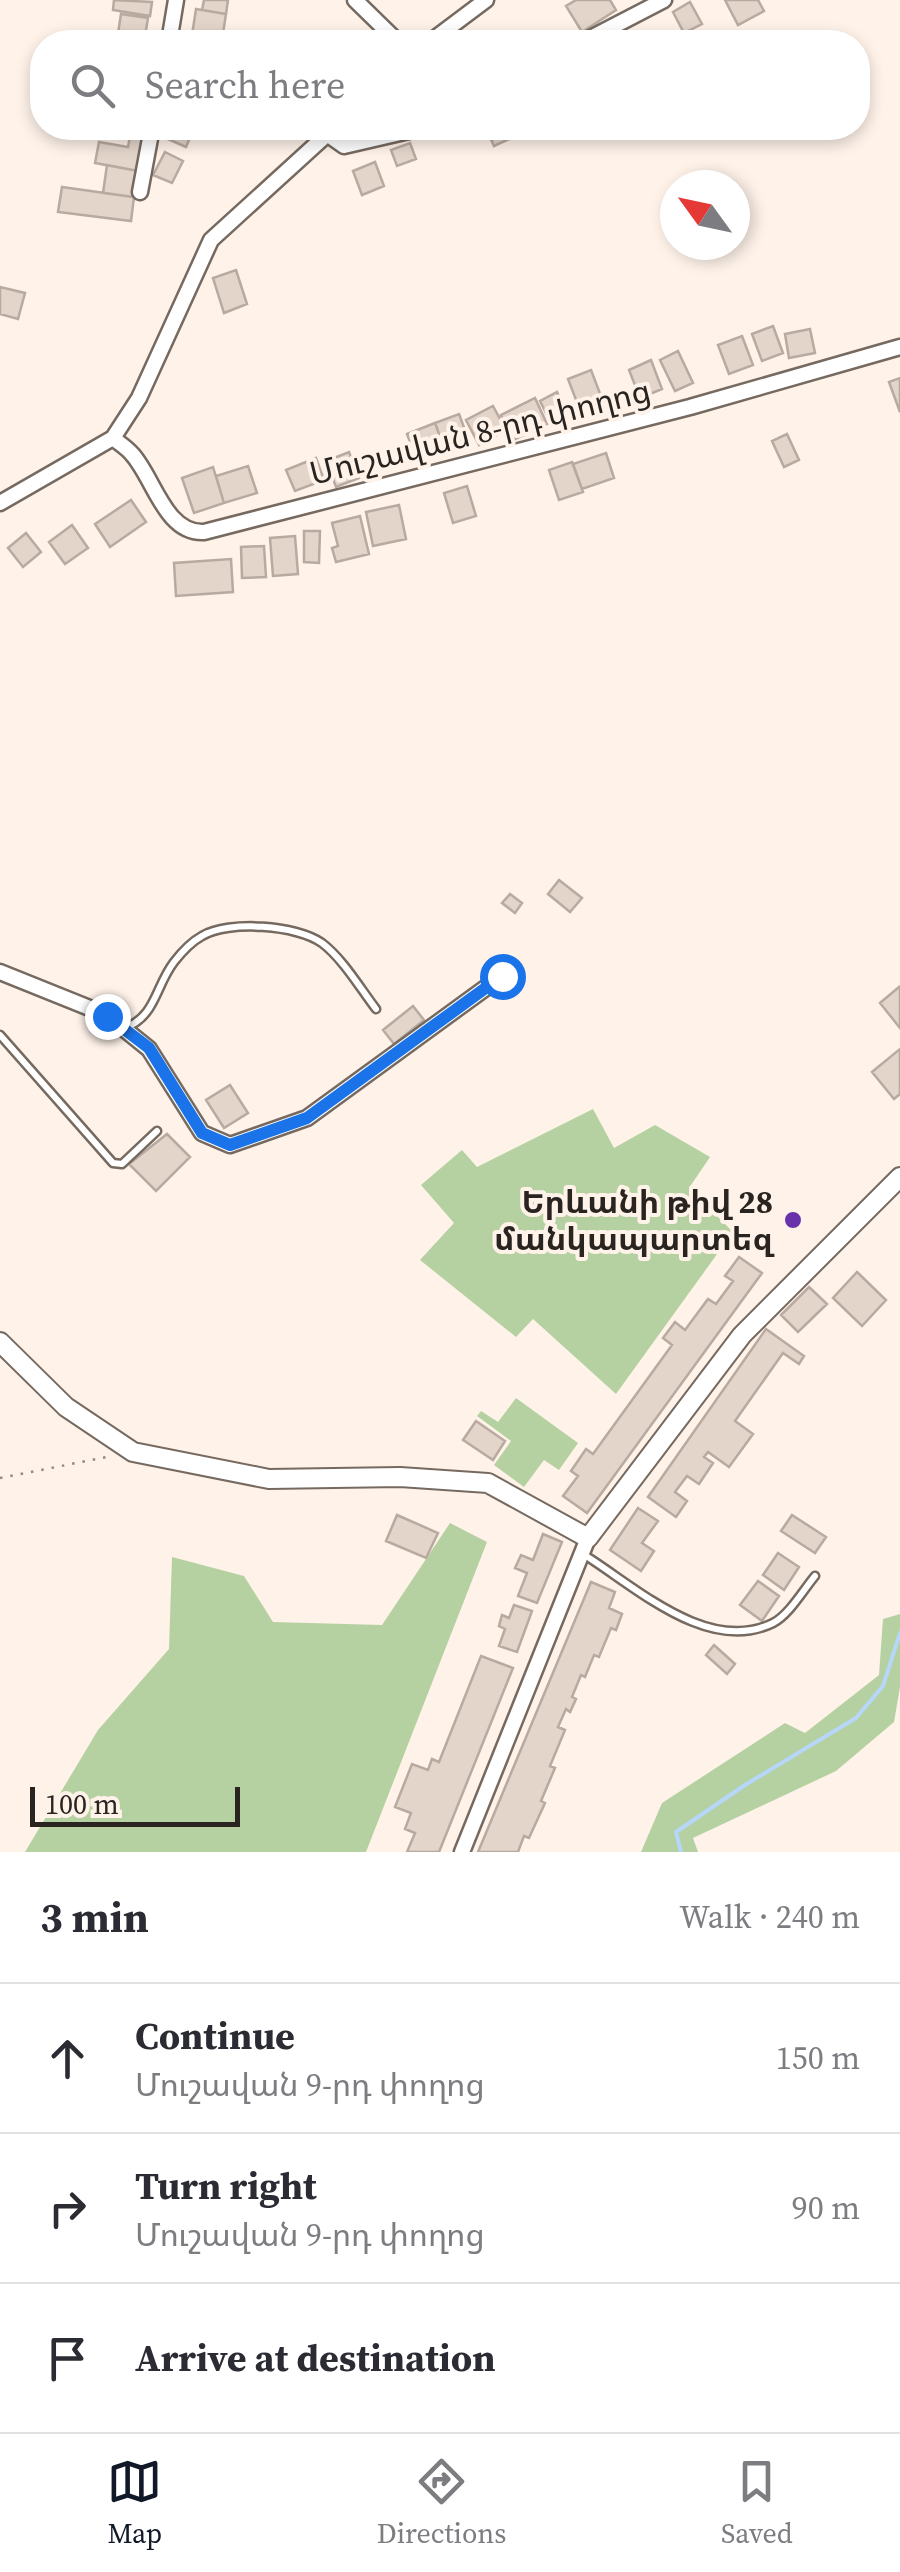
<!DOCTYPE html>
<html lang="en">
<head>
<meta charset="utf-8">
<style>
	:root { --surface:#fff; --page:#f2f2f3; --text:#2b2b33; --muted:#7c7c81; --line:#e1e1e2; --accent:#111827 }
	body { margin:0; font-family:"Source Serif 4","Noto Sans Armenian",serif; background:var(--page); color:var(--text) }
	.compass { position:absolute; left:660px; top:170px; width:90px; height:90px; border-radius:50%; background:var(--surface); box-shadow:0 5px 15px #0003; rotate:303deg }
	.scale { position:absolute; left:30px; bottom:25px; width:210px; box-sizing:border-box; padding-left:10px; border:5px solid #292420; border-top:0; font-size:28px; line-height:35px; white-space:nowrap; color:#292420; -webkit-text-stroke:8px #fef2e9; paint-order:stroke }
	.stop { position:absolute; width:30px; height:30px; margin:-22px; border:8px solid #1a73e8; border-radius:50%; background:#fff }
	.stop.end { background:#1a73e8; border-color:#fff; box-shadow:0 2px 10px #0008 }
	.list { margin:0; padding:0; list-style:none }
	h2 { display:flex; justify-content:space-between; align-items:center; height:130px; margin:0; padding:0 40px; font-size:42px }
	h2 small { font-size:32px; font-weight:400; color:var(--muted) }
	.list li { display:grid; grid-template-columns:65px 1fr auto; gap:30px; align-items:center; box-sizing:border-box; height:150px; padding:0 40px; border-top:2px solid var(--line) }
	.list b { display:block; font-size:38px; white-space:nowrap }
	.list p { margin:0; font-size:32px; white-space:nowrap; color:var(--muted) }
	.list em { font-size:32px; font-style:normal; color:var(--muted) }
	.icon { flex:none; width:55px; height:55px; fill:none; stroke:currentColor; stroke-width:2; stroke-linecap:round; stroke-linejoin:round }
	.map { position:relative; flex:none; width:900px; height:1852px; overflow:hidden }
	.search { position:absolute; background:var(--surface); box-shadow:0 5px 15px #0003; left:30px; right:30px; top:30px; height:110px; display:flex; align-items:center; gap:25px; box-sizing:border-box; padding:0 35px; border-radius:40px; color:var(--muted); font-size:38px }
	.sheet { height:580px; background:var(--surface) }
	nav { display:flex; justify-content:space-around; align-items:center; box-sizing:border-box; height:140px; border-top:2px solid var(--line); background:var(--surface); font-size:28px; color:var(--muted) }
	nav a { display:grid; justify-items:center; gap:5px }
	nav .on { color:var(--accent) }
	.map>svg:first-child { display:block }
	.green { fill:#b6d1a1 }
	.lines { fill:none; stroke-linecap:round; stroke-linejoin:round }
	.stream { stroke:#b6d7fa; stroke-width:4 }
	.building { fill:#e3d5ca; stroke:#b8aaa0; stroke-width:2.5 }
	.service-casing { stroke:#766a60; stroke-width:11 }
	.minor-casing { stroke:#766a60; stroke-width:19 }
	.tertiary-casing { stroke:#766a60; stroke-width:22 }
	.path { stroke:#938a84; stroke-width:2.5; stroke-dasharray:2.5 8; stroke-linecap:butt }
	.service { stroke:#fff; stroke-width:6 }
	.minor { stroke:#fff; stroke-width:14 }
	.tertiary { stroke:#fff; stroke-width:18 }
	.route { stroke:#1a73e8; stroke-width:12 }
	.poi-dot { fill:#6833aa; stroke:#fef2e9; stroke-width:4 }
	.labels { text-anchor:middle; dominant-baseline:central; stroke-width:8; stroke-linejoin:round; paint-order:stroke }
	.street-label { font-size:32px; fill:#292420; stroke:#fef2e9 }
	.poi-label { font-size:32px; font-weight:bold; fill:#292420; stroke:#fef2e9; text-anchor:end }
</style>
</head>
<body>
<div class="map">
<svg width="900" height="1852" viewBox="0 0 900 1852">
	<rect width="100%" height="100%" fill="#fef2e9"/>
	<!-- green -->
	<path class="green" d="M593 1109 614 1148 655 1125 710 1157 689 1188 733 1232 616 1394 533 1319 516 1337 420 1260 454 1223 421 1185 462 1150 477 1167Z
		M516 1398 578 1443 559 1470 544 1460 524 1487 494 1465 511 1441 477 1416 481 1411 498 1422Z
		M450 1523 487 1542 366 1852H25L98 1730 169 1649 172 1557 244 1576 273 1622 382 1625Z
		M900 1614V1687L894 1722 836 1771 693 1838 698 1852H641L662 1803 785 1723 805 1733 879 1675 883 1619Z"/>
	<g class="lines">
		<!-- stream -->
		<path class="stream" d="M681 1852 676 1832 745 1785 856 1718 883 1686 900 1633"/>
	</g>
	<!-- building -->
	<path class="building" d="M114 0 152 2 150 16 113 10Z
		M204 0H228L226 14 202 10Z
		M576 0H610L616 10 582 32 566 6Z
		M725 0H758L764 11 738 25Z
		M690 2 702 24 684 33 673 12Z
		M196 9 226 14 222 40 192 35Z
		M121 14 148 18 144 42 117 40Z
		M192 35 222 40V42H190Z
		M173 128H194L186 147 168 139Z
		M486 128H526L527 131 494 146Z
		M130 136 144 139 138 171 95 163 99 142 128 147Z
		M410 143 416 159 397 166 391 150Z
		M165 152 183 161 172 183 153 175Z
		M375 162 384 186 362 195 353 171Z
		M107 165 138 171 134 197 103 193Z
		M62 187 134 197 131 221 58 212Z
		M236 270 247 304 224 313 213 278Z
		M0 287 25 293 18 319 0 314Z
		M773 326 783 353 762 361 752 334Z
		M810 329 815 353 789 358 785 334Z
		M742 336 753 365 729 374 718 345Z
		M678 351 693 383 675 391 660 360Z
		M651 360 662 389 640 398 629 370Z
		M591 370 604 404 581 413 568 379Z
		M900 378V412L889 382Z
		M557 392 569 416 552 425 540 401Z
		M535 398 547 424 513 440 501 415Z
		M493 406 506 430 479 445 466 420Z
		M459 414 469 441 445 450 435 423Z
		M435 423 445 450 417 460 407 434Z
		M787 434 799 460 784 467 772 441Z
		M349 452 359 478 336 487 326 461Z
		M606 453 614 478 582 489 573 464Z
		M316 458 324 480 295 491 286 470Z
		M572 462 583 492 559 500 549 470Z
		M248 466 257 493 224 503 216 476Z
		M213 467 224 503 194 513 182 478Z
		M467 486 476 516 453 523 444 493Z
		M131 500 146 522 110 547 95 524Z
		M399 505 406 539 373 546 366 512Z
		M360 516 369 554 336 562 332 548 338 546 332 523Z
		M72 525 88 548 65 564 49 542Z
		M304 531H320L319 563 304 562Z
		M26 533 41 552 23 567 8 548Z
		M295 536 298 574 273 576 270 538Z
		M264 546 266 577 242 578 241 547Z
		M231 559 233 592 176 596 174 563Z
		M559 880 582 898 570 912 548 894Z
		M510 894 522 903 515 913 502 903Z
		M899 987 900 989V1028L880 1003Z
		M413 1006 424 1020 394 1044 383 1030Z
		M900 1049V1094L894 1099 872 1072Z
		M230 1085 248 1113 224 1128 206 1100Z
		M167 1134 190 1157 156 1191 129 1164Z
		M739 1257 762 1273 587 1513 563 1496 578 1476 571 1471 586 1449 593 1454 672 1345 663 1338 675 1322 685 1330 708 1299 716 1304 733 1281 725 1276Z
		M857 1272 886 1300 862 1326 833 1298Z
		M809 1287 827 1304 798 1332 781 1315Z
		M766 1329 804 1356 799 1364 783 1353 735 1421 753 1434 729 1467 708 1452 704 1457 713 1463 699 1484 687 1476 675 1492 687 1501 676 1517 648 1497Z
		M476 1421 505 1441 493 1460 463 1440Z
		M638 1508 658 1521 642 1543 654 1551 641 1571 610 1550Z
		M397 1515 438 1533 426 1558 386 1541Z
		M792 1515 826 1537 815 1553 781 1531Z
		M543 1534 562 1542 537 1603 518 1596 527 1573 515 1568 521 1555 533 1560Z
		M778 1553 799 1567 784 1590 763 1575Z
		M758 1581 779 1596 762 1621 740 1605Z
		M591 1582 615 1592 609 1608 622 1614 616 1630 611 1628 599 1657 594 1655 585 1677 581 1675 572 1697 576 1699 570 1712 566 1709 558 1727 565 1730 550 1766 555 1768 541 1801 545 1803 529 1838 524 1836 518 1852H478Z
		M514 1605 532 1611 517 1652 499 1646 505 1629 499 1626 502 1615 509 1618Z
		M714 1645 735 1664 727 1674 706 1655Z
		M481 1656 513 1668 439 1852H407L415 1833 405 1829 411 1813 395 1807 412 1764 428 1770 432 1759 439 1762Z"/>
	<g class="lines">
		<!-- service casing -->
		<g class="service-casing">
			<path id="service" d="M125 1028C156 1016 155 987 174 962 181 953 191 942 202 936 229 920 297 925 322 943 343 959 360 988 376 1009
				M0 1035 113 1163 122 1164 157 1131
				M583 1554C636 1587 708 1655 773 1623 789 1615 804 1589 815 1576"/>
		</g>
		<!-- minor casing -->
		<g class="minor-casing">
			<path id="minor" d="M355 0 398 42
				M169 42 176 0
				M430 42 486 0
				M583 42 664 0
				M327 134 344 146 422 128
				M140 192 152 128
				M113 438C119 443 127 448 132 454 154 478 165 534 204 532L690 407 900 347
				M0 503 113 438 139 398 211 240 334 128
				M0 972 107 1015 149 1049 202 1133 230 1145 307 1118 502 976
				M462 1852 588 1538"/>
		</g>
		<!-- tertiary casing -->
		<g class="tertiary-casing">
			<path id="tertiary" d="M0 1342 66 1407 133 1452 269 1479 400 1477 488 1483 588 1538 742 1335 900 1177"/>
		</g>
		<!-- path -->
		<path class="path" d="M0 1478 112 1456"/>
		<!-- service -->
		<use href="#service" class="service"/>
		<!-- minor -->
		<use href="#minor" class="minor"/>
		<!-- tertiary -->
		<use href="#tertiary" class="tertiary"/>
	</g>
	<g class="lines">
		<!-- route -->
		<path class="route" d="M107 1016 149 1048 202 1133 230 1145 307 1118 502 976"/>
	</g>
	<!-- markers -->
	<circle class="poi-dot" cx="793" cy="1220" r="10"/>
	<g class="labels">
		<!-- street labels -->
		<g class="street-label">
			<text transform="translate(480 432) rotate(-14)">Մուշավան 8-րդ փողոց</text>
		</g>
		<!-- poi labels -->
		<g class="poi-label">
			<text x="773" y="1202">Երևանի թիվ 28<tspan x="773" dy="37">մանկապարտեզ</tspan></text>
		</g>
	</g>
</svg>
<svg class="compass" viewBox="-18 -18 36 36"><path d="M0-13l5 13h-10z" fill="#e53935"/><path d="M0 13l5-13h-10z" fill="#7c7c81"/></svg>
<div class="scale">100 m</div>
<div class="stop" style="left:502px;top:976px"></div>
<div class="stop end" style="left:107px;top:1016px"></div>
<div class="search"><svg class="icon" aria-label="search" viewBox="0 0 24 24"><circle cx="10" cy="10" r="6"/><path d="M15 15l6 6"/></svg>Search here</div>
</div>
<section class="sheet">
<h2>3 min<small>Walk · 240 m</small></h2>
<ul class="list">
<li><svg class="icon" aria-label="ahead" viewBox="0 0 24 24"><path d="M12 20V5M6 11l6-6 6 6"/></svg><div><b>Continue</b><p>Մուշավան 9-րդ փողոց</p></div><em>150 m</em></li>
<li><svg class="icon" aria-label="right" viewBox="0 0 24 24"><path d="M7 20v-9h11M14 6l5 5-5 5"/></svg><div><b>Turn right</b><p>Մուշավան 9-րդ փողոց</p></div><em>90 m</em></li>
<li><svg class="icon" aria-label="arrive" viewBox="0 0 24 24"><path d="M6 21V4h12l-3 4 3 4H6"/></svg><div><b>Arrive at destination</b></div></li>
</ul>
</section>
<nav>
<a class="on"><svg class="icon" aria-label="map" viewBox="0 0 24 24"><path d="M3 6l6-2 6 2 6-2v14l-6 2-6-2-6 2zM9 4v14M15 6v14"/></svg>Map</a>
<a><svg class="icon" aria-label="directions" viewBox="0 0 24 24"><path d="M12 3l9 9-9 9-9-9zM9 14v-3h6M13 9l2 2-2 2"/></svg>Directions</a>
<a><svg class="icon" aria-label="saved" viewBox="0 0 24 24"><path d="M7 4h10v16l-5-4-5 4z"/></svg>Saved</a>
</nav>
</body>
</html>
